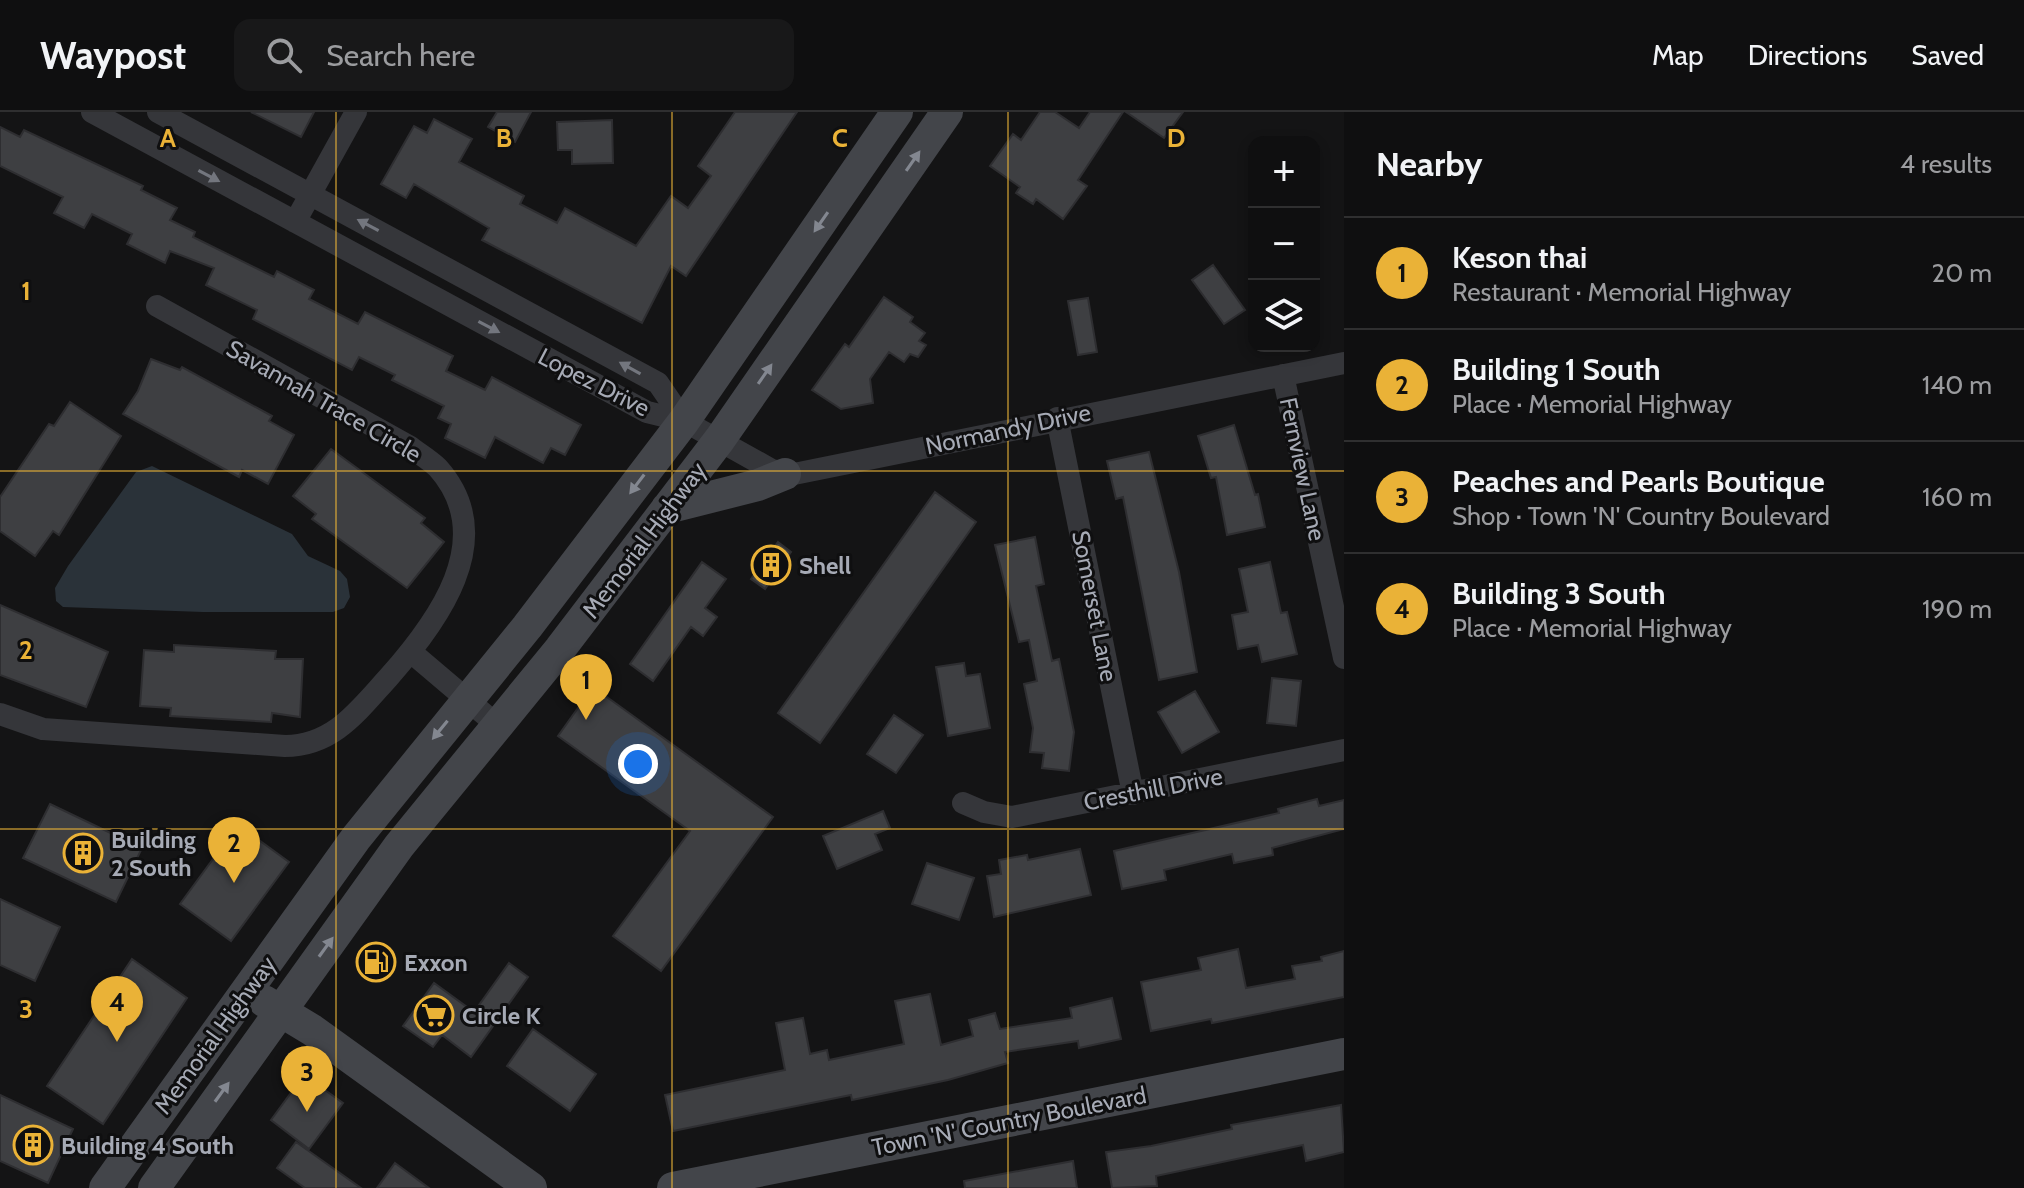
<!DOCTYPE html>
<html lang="en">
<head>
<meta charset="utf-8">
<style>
	:root { --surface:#0f0f10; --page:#181819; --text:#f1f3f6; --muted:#9b9c9f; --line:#2f2f30; --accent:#eab237 }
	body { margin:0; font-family:Cabin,sans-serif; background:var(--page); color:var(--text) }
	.controls { position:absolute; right:24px; top:24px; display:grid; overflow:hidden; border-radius:16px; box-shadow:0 4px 12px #0003 }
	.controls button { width:72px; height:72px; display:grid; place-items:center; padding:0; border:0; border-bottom:2px solid var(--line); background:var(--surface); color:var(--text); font:40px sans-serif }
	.you { position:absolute; left:638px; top:652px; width:28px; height:28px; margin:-20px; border:6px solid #fff; border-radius:50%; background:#1a73e8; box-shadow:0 0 0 12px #1a73e833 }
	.badge { display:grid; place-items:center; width:52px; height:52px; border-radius:50%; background:var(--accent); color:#111; font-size:26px; font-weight:700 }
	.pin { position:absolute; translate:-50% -66px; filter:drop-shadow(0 2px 4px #0008) }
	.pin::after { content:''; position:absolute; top:42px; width:28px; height:24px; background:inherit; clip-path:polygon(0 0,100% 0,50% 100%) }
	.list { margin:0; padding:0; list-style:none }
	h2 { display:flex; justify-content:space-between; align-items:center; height:104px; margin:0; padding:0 32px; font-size:34px }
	h2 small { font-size:26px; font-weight:400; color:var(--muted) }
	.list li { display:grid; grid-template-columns:52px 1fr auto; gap:24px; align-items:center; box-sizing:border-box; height:112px; padding:0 32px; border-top:2px solid var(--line) }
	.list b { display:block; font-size:30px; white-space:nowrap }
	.list p { margin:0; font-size:26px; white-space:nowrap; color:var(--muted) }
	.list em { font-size:26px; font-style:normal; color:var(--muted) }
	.icon { flex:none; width:44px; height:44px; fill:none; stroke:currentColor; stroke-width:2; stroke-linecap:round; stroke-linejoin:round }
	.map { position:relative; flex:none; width:1344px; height:1076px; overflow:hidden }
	header { display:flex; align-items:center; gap:48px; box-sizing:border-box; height:112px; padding:0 40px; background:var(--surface); border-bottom:2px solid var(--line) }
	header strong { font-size:38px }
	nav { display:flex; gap:44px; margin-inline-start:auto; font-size:28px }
	.search { width:560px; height:72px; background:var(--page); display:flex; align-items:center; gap:20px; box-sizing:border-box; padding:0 28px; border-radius:16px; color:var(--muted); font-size:30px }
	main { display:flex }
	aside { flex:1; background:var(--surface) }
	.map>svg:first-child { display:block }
	.water { fill:#2a3239 }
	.building { fill:#3e3f42; stroke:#2e2e31; stroke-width:2 }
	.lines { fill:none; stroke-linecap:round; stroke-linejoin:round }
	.street { stroke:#35363a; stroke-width:22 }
	.secondary { stroke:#43454a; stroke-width:32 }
	.oneway { fill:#838790 }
	.oneway2 { fill:#73767e }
	.grid { fill:none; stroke:#eab237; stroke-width:2; stroke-opacity:0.55 }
	.labels { text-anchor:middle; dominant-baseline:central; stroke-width:6; stroke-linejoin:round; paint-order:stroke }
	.street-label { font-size:24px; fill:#a6aab5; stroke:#0f0f10 }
	.poi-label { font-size:24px; font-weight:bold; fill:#a6aab5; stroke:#0f0f10; text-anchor:start }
	.grid-label { font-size:26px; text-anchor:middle; font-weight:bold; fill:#eab237; stroke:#0f0f10; stroke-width:6; stroke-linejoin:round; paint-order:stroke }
</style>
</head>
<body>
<header>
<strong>Waypost</strong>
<div class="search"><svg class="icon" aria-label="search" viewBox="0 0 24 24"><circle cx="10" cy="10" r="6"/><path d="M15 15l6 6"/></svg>Search here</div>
<nav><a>Map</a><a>Directions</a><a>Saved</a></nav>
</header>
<main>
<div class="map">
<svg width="1344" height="1076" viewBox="0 0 1344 1076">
	<rect width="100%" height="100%" fill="#141415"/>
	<!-- water -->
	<path class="water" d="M152 354 292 422 308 444 340 459 347 467 350 485 344 496 333 500H203L63 495 56 489 55 476 68 454 136 360Z"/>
	<!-- building -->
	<path class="building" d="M251 0H314L301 25Z
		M497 0H531L515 30 488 15Z
		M735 0H797L686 164 671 154 642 211 482 128 489 116 414 72 406 86 381 72 414 14 427 21 434 7 472 27 459 50 524 84 520 92 557 111 565 96 636 134 671 84 688 96 711 64 698 54Z
		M1040 0H1055L1079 16 1090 0H1123L1078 68 1087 74 1063 107 1036 87 1033 92 1016 81 1020 75 990 54 1013 22 1021 28Z
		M1126 0H1183L1164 26Z
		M612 8 613 51 572 52V38H558L557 10Z
		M0 15 20 25 24 18 143 74 141 78 177 96 170 108 195 120 193 125 274 165 277 159 314 178 309 187 358 212 365 200 453 244 446 259 485 278 492 265 581 313 565 343 551 336 543 351 495 325 485 346 445 326 451 312 438 306 444 294 392 268 395 263 359 245 352 258 253 207 257 198 206 173 214 156 170 139 165 151 127 132 132 122 92 102 84 116 54 101 63 85 0 54Z
		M1213 153 1245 198 1224 212 1192 168Z
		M884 185 913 205 910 210 925 221 919 229 926 233 918 245 910 242 904 250 889 240 870 267 873 291 841 297 812 278 845 232 849 235Z
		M1088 186 1097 240 1078 243 1068 189Z
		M151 247 180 258 182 255 272 304 269 309 294 323 268 372 242 358 239 365 123 302 138 279Z
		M70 290 121 324 59 423 53 419 35 444 0 419V385L49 312 54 314Z
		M1234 313 1255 383 1258 382 1265 415 1227 423 1216 365 1211 366 1198 324Z
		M331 337 425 406 421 411 444 430 407 476 312 407 316 402 293 384Z
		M1149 340 1179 460 1197 560 1159 568 1123 385 1116 387 1107 349Z
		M935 380 976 410 820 631 778 601Z
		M1035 425 1044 472 1036 474 1052 549 1059 547 1074 620 1069 659 1042 656 1044 641 1030 640 1033 616 1024 572 1037 569 1029 528 1019 530 995 433Z
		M778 430 791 440 765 477 751 467Z
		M702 450 726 467 705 496 717 505 703 524 691 515 653 569 630 552Z
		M1270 450 1281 501 1287 500 1297 542 1262 550 1258 533 1238 537 1232 503 1248 500 1239 457Z
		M0 493 108 540 86 595 0 563Z
		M174 533 276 539 275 547H303L300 605 272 601 271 610 170 604 171 596 140 594 144 538 174 540Z
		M964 551 966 564 980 562 990 616 948 624 936 555Z
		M1272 566 1301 569 1296 614 1267 611Z
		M593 575 773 705 661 859 613 824 690 719 558 624Z
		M1195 579 1219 620 1182 641 1158 600Z
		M894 603 923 623 896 661 867 642Z
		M1317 687 1319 694 1344 688V717L1272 736 1273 743 1234 751 1232 742 1164 758 1166 768 1122 777 1114 739 1279 701 1278 697Z
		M50 692 142 736 116 790 23 746Z
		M883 699 890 716 875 722 882 738 837 757 823 724Z
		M238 713 289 750 231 829 180 792Z
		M1080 737 1091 783 994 805 987 764 1001 762 999 748 1027 743 1028 748Z
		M927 751 974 766 959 808 912 792Z
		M0 787 60 815 35 869 0 853Z
		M374 833 392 847 378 867 359 853Z
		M1238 837 1246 876 1295 867 1292 854 1322 849 1321 845 1344 839V885L1212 911 1211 907 1151 919 1141 870 1201 858 1198 846Z
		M132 847 187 886 103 1012 47 974Z
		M509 851 528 865 471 945 442 923 433 935 403 914 434 871 474 900Z
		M930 882 941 933 973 924 969 908 995 901 1000 917 1072 906 1070 896 1112 886 1121 927 1079 936 1078 929 1005 940 1008 951 948 968 852 988 851 983 673 1019 665 983 785 958 776 911 803 906 810 942 827 938 829 948 904 932 895 889Z
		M533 917 596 962 570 999 507 954Z
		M304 963 343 991 309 1037 271 1008Z
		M0 983 73 1017 48 1071 0 1049Z
		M1341 993 1344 1040 1306 1049 1303 1033 1156 1064 1157 1074 1112 1076 1106 1040 1151 1034 1232 1017 1231 1013Z
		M296 1030 361 1076H305L277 1056Z
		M1073 1049 1077 1076H965L964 1069Z
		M395 1051 429 1076H377Z"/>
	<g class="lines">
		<!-- street -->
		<path class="street" d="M92 0 647 300 684 309 772 358 794 362 1344 251
			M158 0 658 271 684 309
			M295 110 356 0
			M1283 263 1344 546
			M1057 306 1133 682
			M411 540 497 613
			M0 602 43 617 285 634C333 634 358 599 388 566 436 512 501 427 438 356 430 348 418 341 409 334L157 194
			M963 691 984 700 1012 705 1344 638"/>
		<!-- secondary -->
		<path class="secondary" d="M667 396 758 373 785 362
			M264 889 312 918 531 1076
			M105 1076 356 726 527 515 684 309 897 0
			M154 1076 399 734 560 537 720 327 947 0
			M673 1076 1344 942"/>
	</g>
	<!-- one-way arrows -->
	<defs><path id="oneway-solid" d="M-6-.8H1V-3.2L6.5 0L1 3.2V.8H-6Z" transform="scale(2)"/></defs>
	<g class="oneway">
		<use href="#oneway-solid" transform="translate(913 49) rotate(-55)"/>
		<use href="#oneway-solid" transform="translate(821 110) rotate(125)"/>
		<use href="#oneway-solid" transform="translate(765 262) rotate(-55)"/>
		<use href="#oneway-solid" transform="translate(637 372) rotate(127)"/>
		<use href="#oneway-solid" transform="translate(440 618) rotate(129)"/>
		<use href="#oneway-solid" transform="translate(326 835) rotate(-54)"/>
		<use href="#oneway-solid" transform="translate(222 980) rotate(-54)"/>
	</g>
	<g class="oneway2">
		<use href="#oneway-solid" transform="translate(209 64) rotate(28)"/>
		<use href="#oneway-solid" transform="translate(368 113) rotate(-152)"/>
		<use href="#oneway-solid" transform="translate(489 215) rotate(28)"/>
		<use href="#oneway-solid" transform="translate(630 256) rotate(-151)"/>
	</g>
	<!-- grid -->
	<path class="grid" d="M336 0V1076M672 0V1076M1008 0V1076M0 359H1344M0 717H1344"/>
	<!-- icons -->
	<defs>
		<g id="building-ring" transform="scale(2)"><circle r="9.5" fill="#0f0f10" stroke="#eab237" stroke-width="1.5"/><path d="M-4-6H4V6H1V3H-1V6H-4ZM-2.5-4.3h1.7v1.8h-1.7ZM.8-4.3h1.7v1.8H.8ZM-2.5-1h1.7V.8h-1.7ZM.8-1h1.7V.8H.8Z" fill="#eab237"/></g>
		<g id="fuel-ring" transform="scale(2)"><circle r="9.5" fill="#0f0f10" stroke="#eab237" stroke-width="1.5"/><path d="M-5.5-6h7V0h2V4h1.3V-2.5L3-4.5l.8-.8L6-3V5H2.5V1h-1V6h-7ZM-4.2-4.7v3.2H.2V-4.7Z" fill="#eab237"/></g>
		<g id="supermarket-ring" transform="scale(2)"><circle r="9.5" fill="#0f0f10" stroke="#eab237" stroke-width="1.5"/><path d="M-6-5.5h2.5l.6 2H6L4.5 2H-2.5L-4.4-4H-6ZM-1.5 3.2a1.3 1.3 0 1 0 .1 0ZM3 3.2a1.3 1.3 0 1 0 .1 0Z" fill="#eab237"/></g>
	</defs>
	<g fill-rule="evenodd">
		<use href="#building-ring" x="771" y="453"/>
		<use href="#building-ring" x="83" y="741"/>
		<use href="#fuel-ring" x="376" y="850"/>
		<use href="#supermarket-ring" x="434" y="903"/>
		<use href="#building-ring" x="33" y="1033"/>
	</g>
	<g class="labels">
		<!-- street labels -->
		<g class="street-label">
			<text transform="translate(594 270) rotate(27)">Lopez Drive</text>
			<text transform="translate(324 289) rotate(30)">Savannah Trace Circle</text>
			<text transform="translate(1008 317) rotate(-12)">Normandy Drive</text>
			<text transform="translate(1303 357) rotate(78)">Fernview Lane</text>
			<text transform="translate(644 428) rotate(-53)">Memorial Highway</text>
			<text transform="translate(1095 494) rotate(79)">Somerset Lane</text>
			<text transform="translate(1153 677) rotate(-11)">Cresthill Drive</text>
			<text transform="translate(215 923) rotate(-54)">Memorial Highway</text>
			<text transform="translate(1009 1009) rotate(-11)">Town 'N' Country Boulevard</text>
		</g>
		<!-- poi labels -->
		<g class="poi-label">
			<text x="799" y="453">Shell</text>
			<text x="111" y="727">Building<tspan x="111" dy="28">2 South</tspan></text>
			<text x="404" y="850">Exxon</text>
			<text x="462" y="903">Circle K</text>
			<text x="61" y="1033">Building 4 South</text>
		</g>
	</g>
	<g class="grid-label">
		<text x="168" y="35">A</text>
		<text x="504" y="35">B</text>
		<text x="840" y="35">C</text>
		<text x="1176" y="35">D</text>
		<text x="26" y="188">1</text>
		<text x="26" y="547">2</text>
		<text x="26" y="906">3</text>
	</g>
</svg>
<div class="controls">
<button>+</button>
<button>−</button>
<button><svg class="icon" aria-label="layers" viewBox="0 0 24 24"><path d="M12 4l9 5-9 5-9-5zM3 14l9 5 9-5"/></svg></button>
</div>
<div class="you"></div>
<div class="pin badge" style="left:586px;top:608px">1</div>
<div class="pin badge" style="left:234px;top:771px">2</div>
<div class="pin badge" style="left:307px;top:1000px">3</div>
<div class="pin badge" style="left:117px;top:930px">4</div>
</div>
<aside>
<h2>Nearby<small>4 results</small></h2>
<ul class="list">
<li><span class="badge">1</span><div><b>Keson thai</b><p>Restaurant · Memorial Highway</p></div><em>20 m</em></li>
<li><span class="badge">2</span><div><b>Building 1 South</b><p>Place · Memorial Highway</p></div><em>140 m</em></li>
<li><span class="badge">3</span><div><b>Peaches and Pearls Boutique</b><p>Shop · Town 'N' Country Boulevard</p></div><em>160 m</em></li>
<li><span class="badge">4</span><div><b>Building 3 South</b><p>Place · Memorial Highway</p></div><em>190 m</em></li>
</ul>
</aside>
</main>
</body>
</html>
